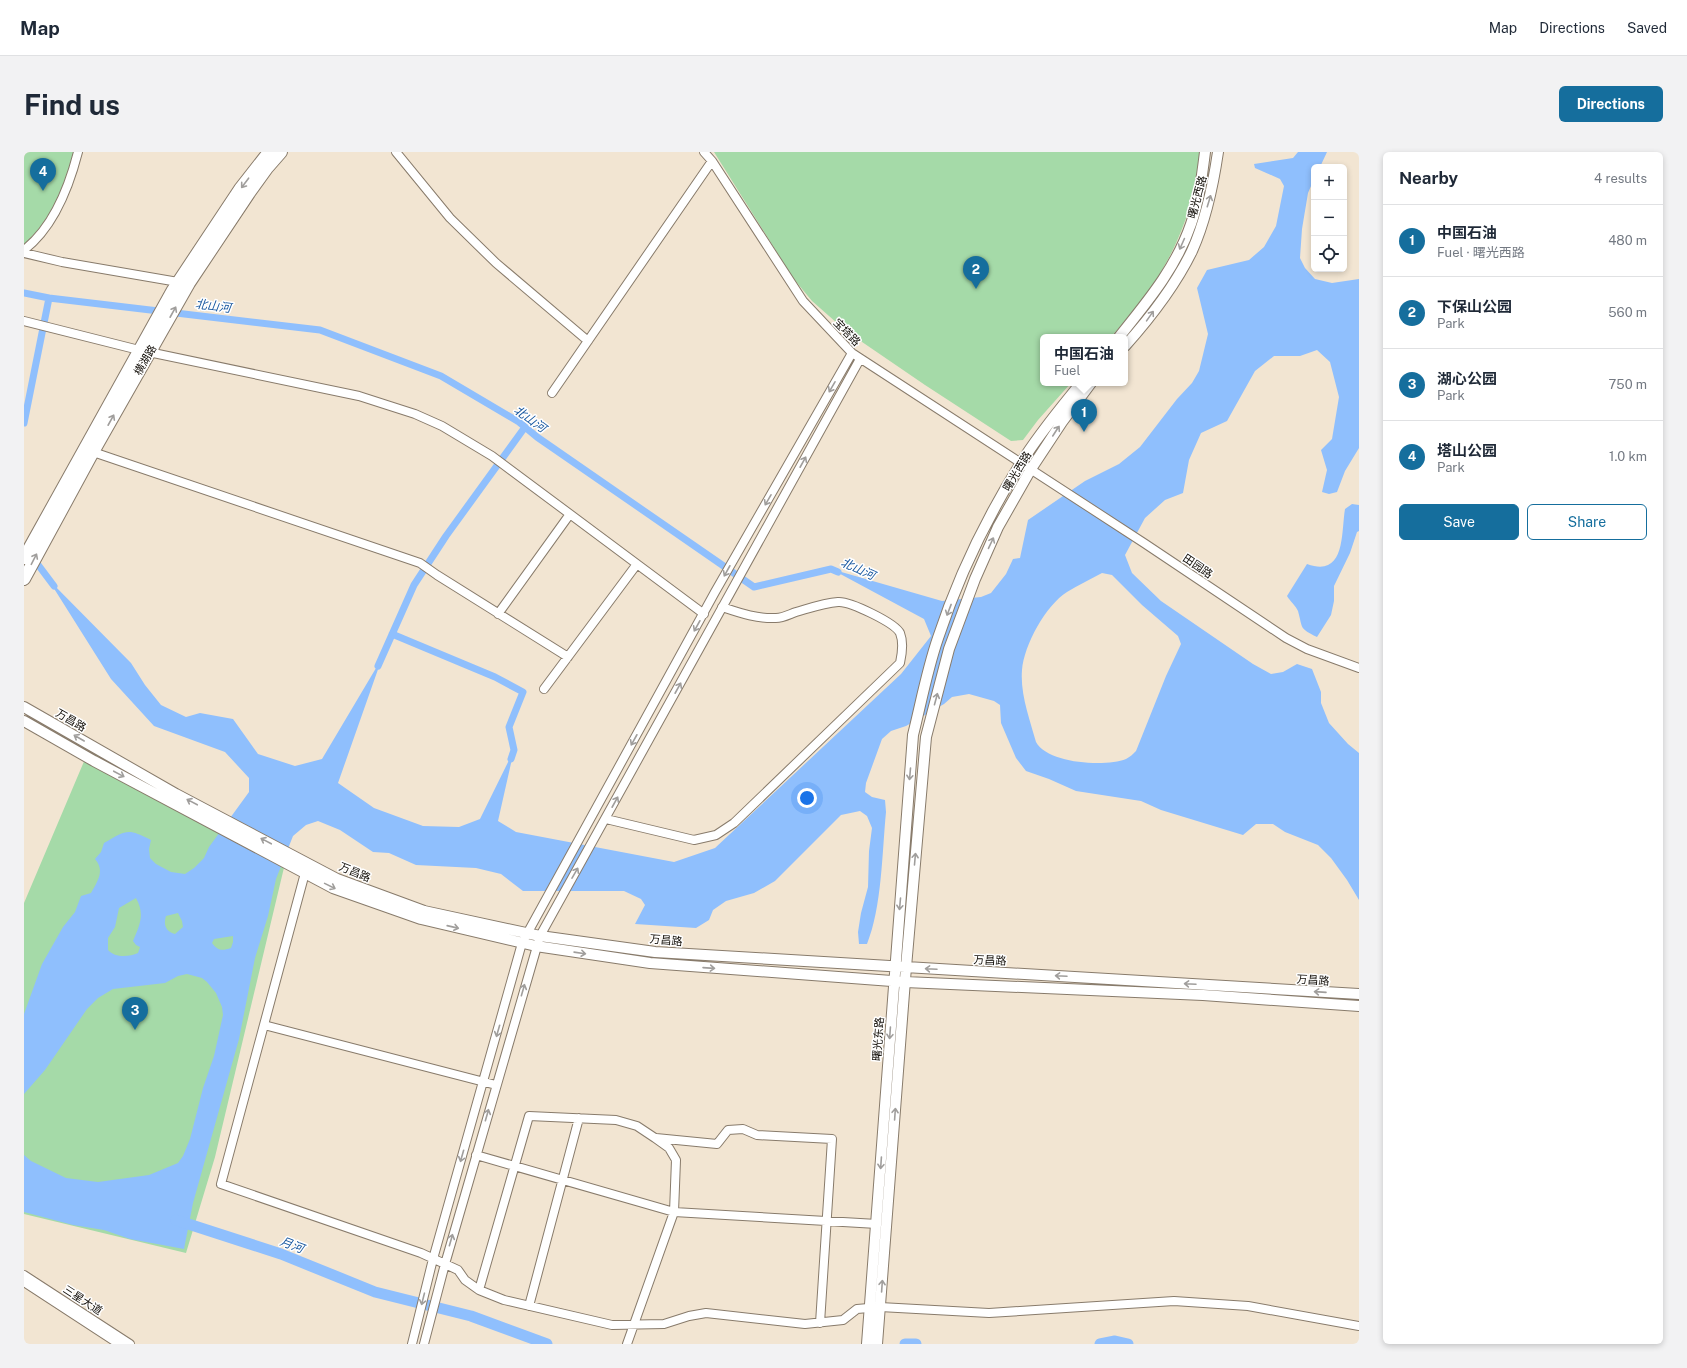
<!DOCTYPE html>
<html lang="en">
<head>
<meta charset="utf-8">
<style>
	:root { --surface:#fff; --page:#f2f2f3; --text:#1f2937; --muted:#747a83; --line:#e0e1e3; --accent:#156e9d }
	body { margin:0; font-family:"Public Sans","Noto Sans SC",sans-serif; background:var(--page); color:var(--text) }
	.controls { position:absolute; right:12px; top:12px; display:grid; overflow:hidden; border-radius:6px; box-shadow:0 2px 6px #0003 }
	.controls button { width:36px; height:36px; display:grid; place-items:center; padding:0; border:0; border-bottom:1px solid var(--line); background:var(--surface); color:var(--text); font:20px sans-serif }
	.you { position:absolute; left:783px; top:646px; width:14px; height:14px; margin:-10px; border:3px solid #fff; border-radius:50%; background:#1a73e8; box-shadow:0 0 0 6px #1a73e833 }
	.badge { display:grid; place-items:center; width:26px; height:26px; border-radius:50%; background:var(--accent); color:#fff; font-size:13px; font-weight:700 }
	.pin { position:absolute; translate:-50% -33px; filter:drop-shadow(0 1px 2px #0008) }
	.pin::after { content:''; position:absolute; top:21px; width:14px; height:12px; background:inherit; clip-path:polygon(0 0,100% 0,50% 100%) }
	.popup { position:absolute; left:1016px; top:182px; width:88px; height:52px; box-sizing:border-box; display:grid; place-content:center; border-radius:6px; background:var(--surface); filter:drop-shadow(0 1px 3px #0005); font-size:13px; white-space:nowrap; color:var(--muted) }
	.popup b { font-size:15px; color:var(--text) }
	.popup::after { content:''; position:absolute; left:50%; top:100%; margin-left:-8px; border:8px solid transparent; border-top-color:var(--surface) }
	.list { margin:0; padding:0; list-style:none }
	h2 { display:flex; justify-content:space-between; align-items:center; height:52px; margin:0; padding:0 16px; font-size:17px }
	h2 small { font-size:13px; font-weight:400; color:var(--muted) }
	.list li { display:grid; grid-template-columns:26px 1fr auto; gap:12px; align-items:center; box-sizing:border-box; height:72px; padding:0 16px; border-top:1px solid var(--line) }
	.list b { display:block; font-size:15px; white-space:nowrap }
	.list p { margin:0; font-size:13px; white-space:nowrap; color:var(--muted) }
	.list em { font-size:13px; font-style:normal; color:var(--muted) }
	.actions { display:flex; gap:8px; padding:12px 16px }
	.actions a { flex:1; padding:9px 0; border:1px solid var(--accent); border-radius:6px; text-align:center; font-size:14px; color:var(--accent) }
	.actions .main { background:var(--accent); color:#fff }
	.icon { flex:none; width:22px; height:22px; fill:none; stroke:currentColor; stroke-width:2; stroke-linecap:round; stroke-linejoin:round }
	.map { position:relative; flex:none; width:1335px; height:1192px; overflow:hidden; border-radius:6px }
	header { display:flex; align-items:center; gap:24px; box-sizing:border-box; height:56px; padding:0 20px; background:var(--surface); border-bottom:1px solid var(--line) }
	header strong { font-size:19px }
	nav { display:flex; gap:22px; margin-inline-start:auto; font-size:14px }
	.intro { display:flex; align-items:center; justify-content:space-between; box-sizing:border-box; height:96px; padding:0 24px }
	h1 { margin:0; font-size:28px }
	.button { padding:10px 18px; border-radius:6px; background:var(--accent); color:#fff; font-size:14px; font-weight:700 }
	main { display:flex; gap:24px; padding:0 24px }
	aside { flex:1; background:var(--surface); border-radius:6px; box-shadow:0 2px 6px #0003 }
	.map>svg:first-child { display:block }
	.green { fill:#a5daa8 }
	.water { fill:#8fbffd; fill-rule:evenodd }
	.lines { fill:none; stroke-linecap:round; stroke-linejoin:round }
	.canal { stroke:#8fbffd; stroke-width:7 }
	.river { stroke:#8fbffd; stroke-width:11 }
	.minor-casing { stroke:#887b6b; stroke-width:10 }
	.major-casing { stroke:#887b6b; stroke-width:12 }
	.highway-casing { stroke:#887b6b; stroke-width:14 }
	.minor { stroke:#fff; stroke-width:8 }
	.major { stroke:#fff; stroke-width:10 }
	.highway { stroke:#fff; stroke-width:12 }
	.oneway { stroke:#a09e9c }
	.labels { text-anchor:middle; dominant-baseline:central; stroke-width:3; stroke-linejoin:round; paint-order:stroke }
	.street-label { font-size:11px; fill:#110d07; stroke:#fff }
	.water-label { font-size:12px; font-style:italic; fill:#17579f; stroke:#fff }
</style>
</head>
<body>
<header>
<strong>Map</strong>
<nav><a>Map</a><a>Directions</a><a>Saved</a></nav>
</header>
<div class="intro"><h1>Find us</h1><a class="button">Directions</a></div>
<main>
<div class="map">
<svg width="1335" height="1192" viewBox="0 0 1335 1192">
	<rect width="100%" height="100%" fill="#f2e5d2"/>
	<!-- green -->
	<path class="green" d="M0 0H50C40 34 28 68 0 92Z
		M690 0H1177C1173 38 1161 77 1142 111 1128 138 1107 162 1087 185H1019V231H1047L1014 268 999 288 987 289 901 233 822 179 788 149 769 126Z
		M64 600H69L263 703 191 1005 162 1101 0 1062V751Z"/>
	<!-- water -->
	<path class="water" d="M1274 0H1303L1296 15H1290V27L1284 41 1278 77 1276 106 1281 116 1291 127 1308 131 1335 127V296L1321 319 1313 340 1305 342 1298 340 1303 318 1297 298 1308 287 1315 245 1306 210 1293 198 1276 204H1250L1231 219 1203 269 1177 281 1165 308 1159 341 1141 348 1121 366 1101 403 1108 421 1137 449 1229 512 1247 522 1259 520 1273 512 1288 517 1297 540V551L1305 571 1324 592 1335 601V748L1323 728 1307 706 1294 693 1261 680 1249 672H1232L1219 683 1137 658 1117 649 1052 639 1025 627 1002 619 992 606 977 571 976 553 970 549 945 542 928 545 920 552 882 574 867 579 858 587 842 631 841 640 848 645 861 648 862 660C858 701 858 755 843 792H835L834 780 837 761 844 735 845 699 848 676 843 664 836 659 817 663 751 729 730 741 702 749 689 758 685 768 672 776 611 772 621 753 617 747 600 739H499L477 722 452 716 392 713 365 701 349 700 316 678 294 669 282 673 269 684 252 727 244 764 231 806 215 887 169 1051 160 1097 106 1087 80 1078 49 1073 0 1060V1003L7 1009 42 1026 74 1030 125 1023 154 1011 159 1004 166 987 179 936 190 904 199 863 198 855 192 841 183 830 178 826 163 822 154 824 141 831 89 837 74 846 63 857 21 918 0 942V862L18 812 39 775 51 760 57 744 67 741C74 729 81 718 71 707L77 700 80 691C103 678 103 676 127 688L125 697 126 706 132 712 147 720 161 722 170 716 180 706 185 695 225 640V626L201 600 130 574 87 527 24 427 107 511 121 533 137 553 162 565 176 561 209 567 234 602 271 614 298 607 358 506 314 631 350 656 399 674 435 675 456 667 490 598 474 669 492 680 650 710 691 696 877 522 907 484 900 467 807 417 918 449 957 445 967 441 982 422 989 407 996 406 1004 368 1061 329 1095 312 1116 295 1153 247 1168 231 1175 219 1184 182 1173 136 1183 118 1225 108 1240 95 1252 74 1260 34 1256 27 1231 16 1230 12 1269 6ZM1078 421 1088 423 1118 453 1154 484 1157 492 1142 524 1112 599C1109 602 1106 605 1102 607 1082 615 1024 612 1012 590 1006 568 996 542 998 518 1000 493 1022 453 1043 440 1054 433 1067 427 1078 421ZM112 746C121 762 116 773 109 789L112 793 116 795 114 801C105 805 91 806 84 798V786L91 775 95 756ZM154 761 158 769 159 775 151 782C142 780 139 773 142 764ZM209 784V790L207 796C198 799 194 799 188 791L190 787Z
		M1328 352 1335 353V379L1333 380 1326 401 1310 434V449L1307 463 1293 485C1275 476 1279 477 1274 459 1272 454 1266 449 1263 444L1283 412C1322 426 1317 381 1321 357Z"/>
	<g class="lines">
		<!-- canal -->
		<path class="canal" d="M0 141 25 146 296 178 417 224 495 270 513 285 730 435 807 417 814 420
			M0 271 25 146
			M9 406 30 434
			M368 482 471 525 499 540 485 575 490 598 487 607
			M354 514 390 433 422 384 501 275"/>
		<!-- river -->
		<path class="river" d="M152 1068 257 1102 351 1140 447 1164 523 1192
			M881 1192H892
			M1076 1192 1091 1189 1104 1192"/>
		<!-- minor casing -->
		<g class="minor-casing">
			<path id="minor" d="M372 0 426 66 472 111 564 189
				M680 0 688 9 779 149 828 201 1120 391 1262 486 1283 497 1335 516
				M0 98C30 75 45 35 54 0
				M0 101 38 110 154 130
				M0 169 115 198 335 244 391 262 418 274 468 304 680 462
				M528 241 688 9
				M69 300 396 411 413 423 544 505
				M474 462 546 362
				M520 537 613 412
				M582 667 670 688 692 683 710 671 876 511C878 502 880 491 876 481 871 471 826 449 814 450 800 451 786 456 772 460 766 462 759 466 752 466 733 467 716 461 698 455
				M281 721 197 1032 397 1101 434 1118 441 1128 455 1138 480 1148 588 1173 640 1172 665 1164 682 1161 781 1172 819 1168 833 1157 856 1155 965 1161 1150 1149 1224 1154 1335 1174
				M240 873 472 933
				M632 986 693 992 704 978 719 977 733 983 808 987 796 1171
				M452 1003 650 1060 853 1072
				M0 1123 106 1192
				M0 1130 95 1192
				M455 1138 505 964 592 968 613 974 631 986 645 996 652 1008 650 1060 603 1192
				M505 1154 555 966
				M388 1192 409 1107 498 791 691 440 828 201
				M400 1192 421 1112 516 784 836 207"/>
		</g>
		<!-- major casing -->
		<g class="major-casing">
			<path id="major" d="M1095 185C1123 150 1152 116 1167 72 1175 49 1178 24 1181 0
				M1101 194C1126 166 1151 134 1168 99 1182 68 1189 34 1194 0
				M0 555 152 642 313 727 400 759 516 784 631 800 1335 842
				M0 569 70 609 309 736 397 767 512 794 626 811 881 830 1179 843 1335 854
				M843 1192 889 583C897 551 903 518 914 486 934 425 963 365 997 311 1014 283 1036 257 1057 231
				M853 1192 882 815 902 585 925 497 951 427 974 375 1007 317 1038 270 1067 231"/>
		</g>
		<!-- highway casing -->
		<g class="highway-casing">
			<path id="highway" d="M0 406 149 138 216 37 245 0
				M0 427 69 300 165 131 225 41 243 16 257 0"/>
		</g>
		<!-- minor -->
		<use href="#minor" class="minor"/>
		<!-- major -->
		<use href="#major" class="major"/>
		<!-- highway -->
		<use href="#highway" class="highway"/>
	</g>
	<!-- one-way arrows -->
	<defs><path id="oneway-shaft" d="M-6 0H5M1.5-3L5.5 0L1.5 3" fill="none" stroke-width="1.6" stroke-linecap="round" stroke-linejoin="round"/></defs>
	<g class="oneway">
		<use href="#oneway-shaft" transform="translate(221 31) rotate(127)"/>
		<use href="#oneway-shaft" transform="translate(1185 49) rotate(-73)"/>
		<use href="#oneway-shaft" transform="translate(1158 92) rotate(114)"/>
		<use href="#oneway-shaft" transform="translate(149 160) rotate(-61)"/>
		<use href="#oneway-shaft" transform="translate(1126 164) rotate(-55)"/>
		<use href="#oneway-shaft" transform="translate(808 235) rotate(120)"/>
		<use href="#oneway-shaft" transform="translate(87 268) rotate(-61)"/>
		<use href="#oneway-shaft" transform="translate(1032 279) rotate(-57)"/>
		<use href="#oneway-shaft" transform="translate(779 310) rotate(-61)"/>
		<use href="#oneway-shaft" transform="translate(744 348) rotate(120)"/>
		<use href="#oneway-shaft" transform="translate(967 391) rotate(-65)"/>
		<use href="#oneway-shaft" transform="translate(10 407) rotate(-63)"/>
		<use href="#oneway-shaft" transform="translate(703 419) rotate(119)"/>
		<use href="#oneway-shaft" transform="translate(925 458) rotate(111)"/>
		<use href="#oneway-shaft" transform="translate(673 474) rotate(119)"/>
		<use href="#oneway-shaft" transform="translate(654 536) rotate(-61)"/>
		<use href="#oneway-shaft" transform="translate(912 547) rotate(-75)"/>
		<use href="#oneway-shaft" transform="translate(55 586) rotate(-150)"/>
		<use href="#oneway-shaft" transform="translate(610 588) rotate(119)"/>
		<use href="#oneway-shaft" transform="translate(95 622) rotate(28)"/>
		<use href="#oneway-shaft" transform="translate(886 622) rotate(95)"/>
		<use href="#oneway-shaft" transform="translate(168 650) rotate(-152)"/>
		<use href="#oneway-shaft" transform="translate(591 650) rotate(-61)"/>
		<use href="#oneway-shaft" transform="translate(242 689) rotate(-152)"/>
		<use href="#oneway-shaft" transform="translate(891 707) rotate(-85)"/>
		<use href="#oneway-shaft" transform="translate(551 721) rotate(-60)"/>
		<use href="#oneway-shaft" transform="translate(306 734) rotate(26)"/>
		<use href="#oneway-shaft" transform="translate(876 752) rotate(95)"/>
		<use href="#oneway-shaft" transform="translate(429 775) rotate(13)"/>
		<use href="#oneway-shaft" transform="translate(556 801) rotate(8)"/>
		<use href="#oneway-shaft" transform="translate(685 816) rotate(4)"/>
		<use href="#oneway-shaft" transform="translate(907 817) rotate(-177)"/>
		<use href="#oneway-shaft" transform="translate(1037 824) rotate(-177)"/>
		<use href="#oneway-shaft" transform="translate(1166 832) rotate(-177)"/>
		<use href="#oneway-shaft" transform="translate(499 838) rotate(-74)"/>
		<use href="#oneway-shaft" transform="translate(1296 840) rotate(-176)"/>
		<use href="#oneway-shaft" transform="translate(474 879) rotate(106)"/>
		<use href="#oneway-shaft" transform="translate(866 881) rotate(94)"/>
		<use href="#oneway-shaft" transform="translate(871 962) rotate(-86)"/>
		<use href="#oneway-shaft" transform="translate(463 963) rotate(-74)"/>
		<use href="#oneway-shaft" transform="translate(438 1004) rotate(106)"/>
		<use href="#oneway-shaft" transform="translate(857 1011) rotate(94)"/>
		<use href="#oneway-shaft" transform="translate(427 1088) rotate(-74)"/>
		<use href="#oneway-shaft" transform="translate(858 1134) rotate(-86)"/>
		<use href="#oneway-shaft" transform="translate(399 1147) rotate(104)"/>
	</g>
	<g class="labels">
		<!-- street labels -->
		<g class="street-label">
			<text transform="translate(1173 45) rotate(-75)">曙光西路</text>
			<text transform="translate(823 180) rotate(46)">宝塔路</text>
			<text transform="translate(121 208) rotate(-60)">横湖路</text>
			<text transform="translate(993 319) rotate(-59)">曙光西路</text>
			<text transform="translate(1174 414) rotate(34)">田园路</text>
			<text transform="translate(47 568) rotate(30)">万昌路</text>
			<text transform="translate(331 720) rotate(22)">万昌路</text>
			<text transform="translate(642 788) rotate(5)">万昌路</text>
			<text transform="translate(966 808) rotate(3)">万昌路</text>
			<text transform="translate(1289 828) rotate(4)">万昌路</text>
			<text transform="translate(854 887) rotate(-86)">曙光东路</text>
			<text transform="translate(59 1148) rotate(33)">三星大道</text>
		</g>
		<!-- water labels -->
		<g class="water-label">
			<text transform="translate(189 154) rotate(7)">北山河</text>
			<text transform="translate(506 267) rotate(36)">北山河</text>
			<text transform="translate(834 417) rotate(24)">北山河</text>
			<text transform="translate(268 1093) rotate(21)">月河</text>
		</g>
	</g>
</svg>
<div class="controls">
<button>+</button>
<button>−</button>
<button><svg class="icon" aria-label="locate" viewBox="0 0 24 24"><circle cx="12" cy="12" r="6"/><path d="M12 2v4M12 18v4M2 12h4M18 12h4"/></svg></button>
</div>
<div class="you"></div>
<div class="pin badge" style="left:1060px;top:280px">1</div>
<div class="popup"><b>中国石油</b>Fuel</div>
<div class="pin badge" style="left:952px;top:137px">2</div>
<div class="pin badge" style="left:111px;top:878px">3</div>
<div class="pin badge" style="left:19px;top:39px">4</div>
</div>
<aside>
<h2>Nearby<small>4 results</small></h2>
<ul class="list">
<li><span class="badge">1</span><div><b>中国石油</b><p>Fuel · 曙光西路</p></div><em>480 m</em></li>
<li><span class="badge">2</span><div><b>下保山公园</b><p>Park</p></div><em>560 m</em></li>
<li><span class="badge">3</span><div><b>湖心公园</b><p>Park</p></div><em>750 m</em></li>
<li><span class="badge">4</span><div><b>塔山公园</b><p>Park</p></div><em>1.0 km</em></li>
</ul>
<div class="actions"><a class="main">Save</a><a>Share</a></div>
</aside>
</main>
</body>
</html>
